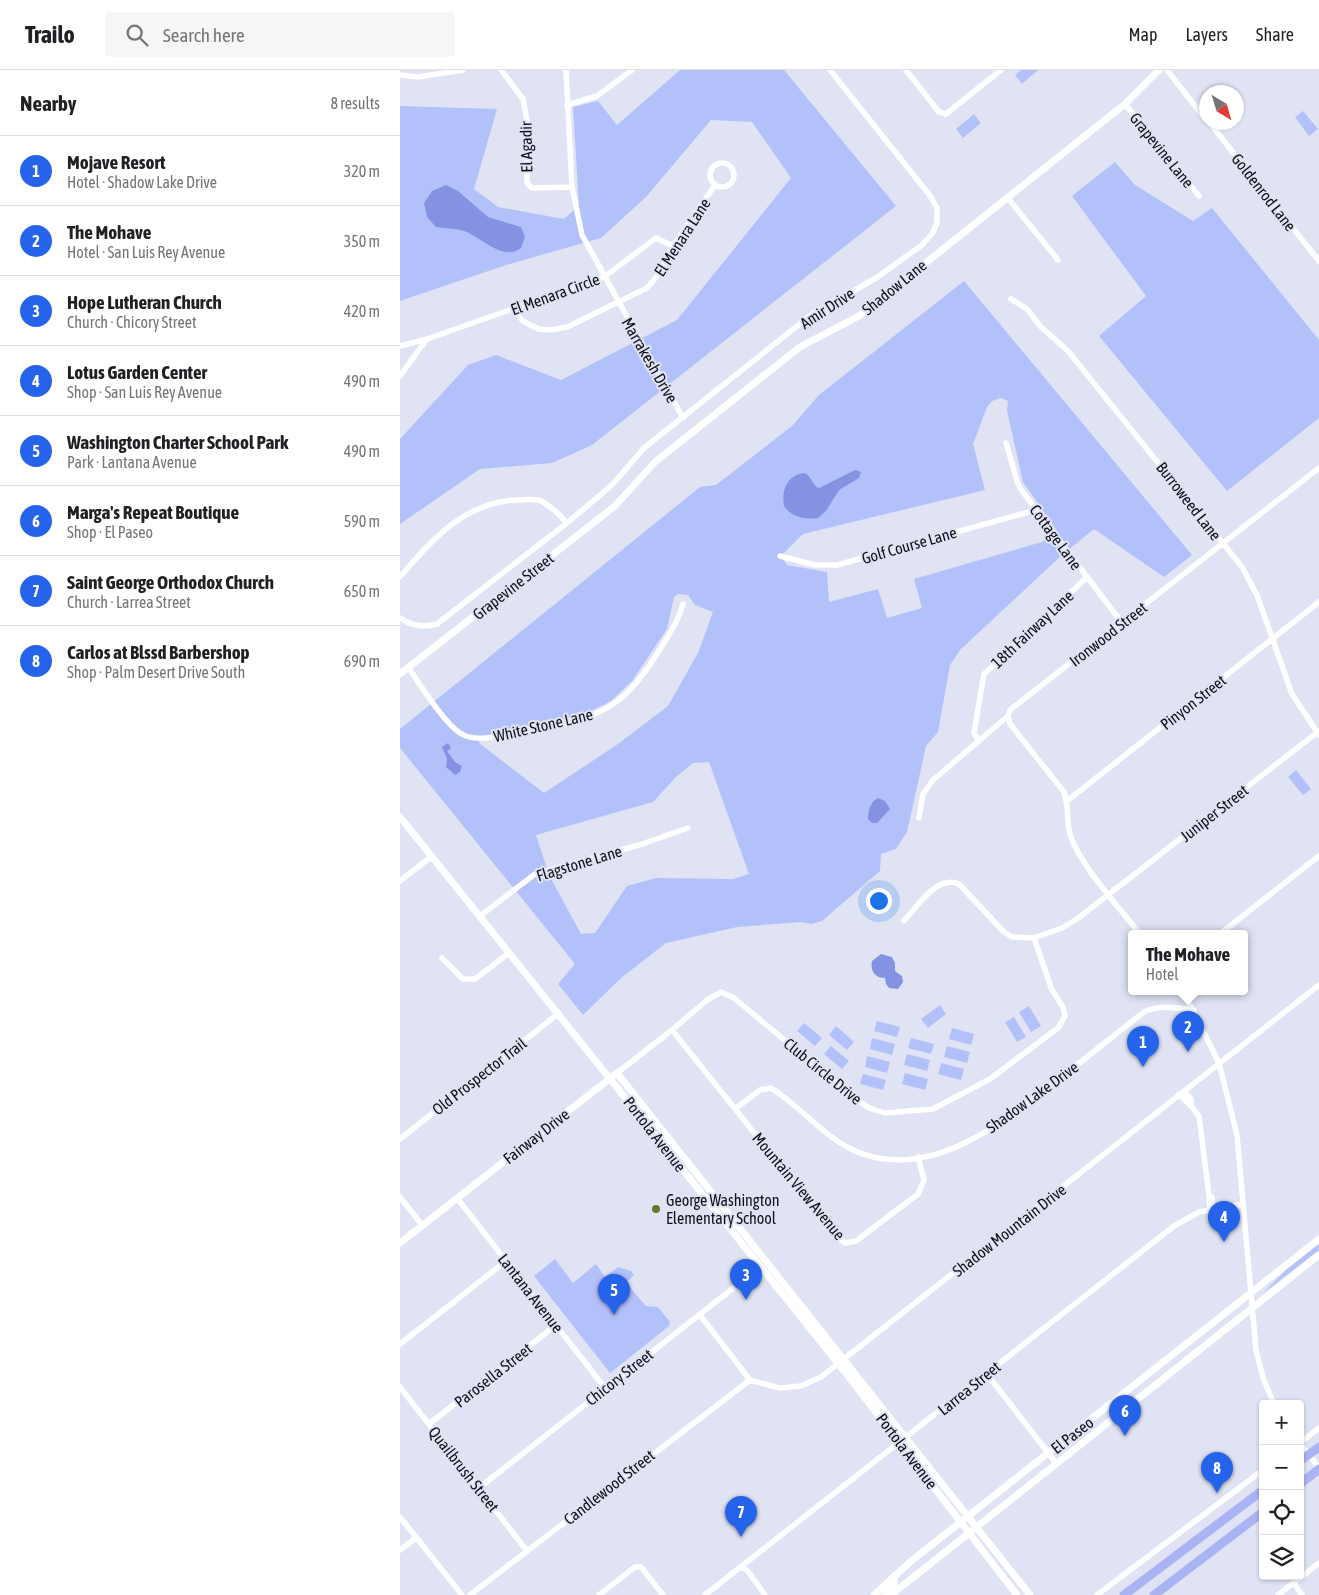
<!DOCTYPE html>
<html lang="en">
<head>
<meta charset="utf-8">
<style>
	:root { --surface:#fff; --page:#f6f6f6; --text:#202124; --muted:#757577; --line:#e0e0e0; --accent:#2563eb }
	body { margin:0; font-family:"Asap Condensed",sans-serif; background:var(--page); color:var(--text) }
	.controls { position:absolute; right:15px; bottom:15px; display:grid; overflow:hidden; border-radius:5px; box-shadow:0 1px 4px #0004 }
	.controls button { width:45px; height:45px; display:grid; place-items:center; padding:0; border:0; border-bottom:1px solid var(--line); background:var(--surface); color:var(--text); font:25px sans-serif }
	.compass { position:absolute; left:799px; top:15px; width:45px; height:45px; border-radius:50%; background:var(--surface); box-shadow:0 1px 4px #0004; rotate:142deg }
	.you { position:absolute; left:478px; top:830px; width:18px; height:18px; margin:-12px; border:4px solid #fff; border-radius:50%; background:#1a73e8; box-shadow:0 0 0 8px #1a73e833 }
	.badge { display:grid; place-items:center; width:32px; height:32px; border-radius:50%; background:var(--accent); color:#fff; font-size:16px; font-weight:700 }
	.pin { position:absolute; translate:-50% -41px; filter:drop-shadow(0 1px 2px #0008) }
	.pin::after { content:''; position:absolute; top:26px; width:18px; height:15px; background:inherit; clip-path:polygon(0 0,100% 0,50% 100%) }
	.popup { position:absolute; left:728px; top:860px; width:120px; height:65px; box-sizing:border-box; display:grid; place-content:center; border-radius:5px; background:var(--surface); filter:drop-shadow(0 1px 4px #0005); font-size:16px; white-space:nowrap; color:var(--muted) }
	.popup b { font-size:19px; color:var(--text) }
	.popup::after { content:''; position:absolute; left:50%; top:100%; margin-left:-10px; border:10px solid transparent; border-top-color:var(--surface) }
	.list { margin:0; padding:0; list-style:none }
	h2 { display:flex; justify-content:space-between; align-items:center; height:65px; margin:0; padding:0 20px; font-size:21px }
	h2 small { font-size:16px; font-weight:400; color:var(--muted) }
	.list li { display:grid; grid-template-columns:32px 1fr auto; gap:15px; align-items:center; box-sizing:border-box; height:70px; padding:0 20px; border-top:1px solid var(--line) }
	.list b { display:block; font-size:19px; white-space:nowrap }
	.list p { margin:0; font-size:16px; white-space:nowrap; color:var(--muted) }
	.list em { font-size:16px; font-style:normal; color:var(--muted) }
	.icon { flex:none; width:28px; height:28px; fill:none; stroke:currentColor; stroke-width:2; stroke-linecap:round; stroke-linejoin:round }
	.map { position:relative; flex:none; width:919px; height:1525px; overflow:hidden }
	header { display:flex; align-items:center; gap:30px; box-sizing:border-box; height:70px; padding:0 25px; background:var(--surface); border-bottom:1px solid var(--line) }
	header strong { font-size:24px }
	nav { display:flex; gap:28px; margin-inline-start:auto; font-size:18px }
	.search { width:350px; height:45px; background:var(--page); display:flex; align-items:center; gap:12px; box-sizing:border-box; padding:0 18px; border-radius:5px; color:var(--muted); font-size:19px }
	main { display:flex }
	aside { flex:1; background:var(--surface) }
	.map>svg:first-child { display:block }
	.green { fill:#b3c1fb; fill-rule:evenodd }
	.water { fill:#8493e1 }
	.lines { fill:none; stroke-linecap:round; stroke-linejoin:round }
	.minor { stroke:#fff; stroke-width:5.5 }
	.tertiary { stroke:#fff; stroke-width:7 }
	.primary { stroke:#aab4f5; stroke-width:9 }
	.poi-dot { fill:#60782a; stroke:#dfe3f4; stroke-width:2 }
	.labels { text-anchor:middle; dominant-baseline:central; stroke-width:4; stroke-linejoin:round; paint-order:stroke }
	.street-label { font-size:16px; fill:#101117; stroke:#dfe3f4 }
	.poi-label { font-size:16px; fill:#101117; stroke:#dfe3f4; text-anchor:start }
</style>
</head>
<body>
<header>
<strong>Trailo</strong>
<div class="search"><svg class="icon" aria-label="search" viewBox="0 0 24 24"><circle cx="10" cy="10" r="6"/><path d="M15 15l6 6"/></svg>Search here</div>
<nav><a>Map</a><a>Layers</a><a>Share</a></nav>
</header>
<main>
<aside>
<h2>Nearby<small>8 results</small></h2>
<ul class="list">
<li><span class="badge">1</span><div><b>Mojave Resort</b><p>Hotel · Shadow Lake Drive</p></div><em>320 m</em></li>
<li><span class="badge">2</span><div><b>The Mohave</b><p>Hotel · San Luis Rey Avenue</p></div><em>350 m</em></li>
<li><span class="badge">3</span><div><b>Hope Lutheran Church</b><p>Church · Chicory Street</p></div><em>420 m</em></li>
<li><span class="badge">4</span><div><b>Lotus Garden Center</b><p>Shop · San Luis Rey Avenue</p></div><em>490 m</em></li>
<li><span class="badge">5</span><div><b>Washington Charter School Park</b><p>Park · Lantana Avenue</p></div><em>490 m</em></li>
<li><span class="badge">6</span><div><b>Marga's Repeat Boutique</b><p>Shop · El Paseo</p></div><em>590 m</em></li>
<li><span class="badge">7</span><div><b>Saint George Orthodox Church</b><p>Church · Larrea Street</p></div><em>650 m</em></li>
<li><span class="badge">8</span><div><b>Carlos at Blssd Barbershop</b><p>Shop · Palm Desert Drive South</p></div><em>690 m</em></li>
</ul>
</aside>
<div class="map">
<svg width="919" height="1525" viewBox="0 0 919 1525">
	<rect width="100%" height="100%" fill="#dfe3f4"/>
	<!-- green -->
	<path class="green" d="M280 0H384L496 136 192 375 152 393 80 399 0 454V369L68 295 96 285 161 310 277 250 391 108 352 52 311 50 246 127 201 168 106 195 0 231V36L97 39 74 119 98 137 164 149 179 135 173 37 198 31 217 55Z
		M621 0H638L622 14 615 5Z
		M903 41 918 59 909 66 895 47Z
		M574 44 581 53 563 68 556 59Z
		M715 92 735 115 793 151 812 138 919 270V348L827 421 699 266 746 226 672 126Z
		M564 211 792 485 764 507 694 459 662 485 561 579 550 595 538 662 526 676 507 762 496 779 481 784 480 801 422 851 411 854 402 852 337 857 266 873 221 908 183 945 158 914 175 894 0 678V659L300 417 316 415 392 356 419 325ZM601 328 608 331 607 341 623 412 657 461 642 472 514 509 522 538 487 548 478 519 429 532 427 502 387 495 381 486 403 464 585 420 573 374 587 337 592 331ZM278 524 288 525 295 535 313 542 298 583 268 636 218 674 144 723 79 673 82 667 181 646 211 631 232 611 267 559 274 527ZM309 692 349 804 333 809 256 808 227 816 195 863 181 864 149 805 136 765 253 732 276 707 293 693Z
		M896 700 911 719 903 725 888 707Z
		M540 935 546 944 528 958 521 949Z
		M629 936 641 956 631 962 619 942Z
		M614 947 626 967 617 972 605 952Z
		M477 951 500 957 497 967 474 961Z
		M404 953 422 968 415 976 397 961Z
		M436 956 454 972 447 980 429 965Z
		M552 958 574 964 571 975 549 969Z
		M472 968 495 974 492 985 470 979Z
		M511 968 534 974 531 984 508 978Z
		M431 976 449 991 442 999 424 984Z
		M547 976 570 982 567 993 544 987Z
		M507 984 530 990 527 1001 504 995Z
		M467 986 490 992 487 1003 465 997Z
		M541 993 564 999 561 1010 538 1004Z
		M505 1003 528 1009 525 1020 502 1014Z
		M463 1004 486 1010 483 1020 460 1014Z
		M919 1174V1180L862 1224 886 1200Z
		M155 1189 173 1213 196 1194 205 1207 218 1197 231 1201 234 1205 226 1213 246 1236 258 1237 270 1252 269 1256 210 1303 134 1206Z"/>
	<!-- water -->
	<path class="water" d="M46 115 58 121 88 147 121 157 125 167 121 178C103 192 81 167 64 161 55 158 45 159 36 157L27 147 24 133 32 121Z
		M455 400 461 402 459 408 439 420 426 441 418 448C405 450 391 447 384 436 381 420 388 404 405 403 412 407 412 415 419 418Z
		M48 673 51 678 47 681 55 692 62 696 60 702 55 705 46 697 47 689 42 677Z
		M478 728 485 731 490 739 477 753H472L468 749C468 741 470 732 478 728Z
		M481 884 492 887 495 893V901L502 906 503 912 498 919 489 918 486 914 485 908C475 908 470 901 472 891Z"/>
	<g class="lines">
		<!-- minor -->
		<path class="minor" d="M166 0 172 117 182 165 283 348
			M506 0 539 42 546 44 601 0
			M767 0 806 50
			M102 1 123 29 127 51V113L132 118 172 117
			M0 5 18 7 63 0
			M725 34 799 126
			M167 35 197 26 232 0
			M809 52 919 191
			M310 105a12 12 0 1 1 24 0a12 12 0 1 1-24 0Z
			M607 127 658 190
			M611 229 627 239 640 256 668 281 842 497 857 525 892 624 919 665
			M113 240 123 251 138 259 151 260 167 257 247 218 258 205 273 176 315 115
			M27 269 204 207 256 168 273 176
			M0 276 27 269 0 306
			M606 373 618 414 622 421 722 553
			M380 486 415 495H437L636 440
			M0 507C31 470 66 431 118 430 125 430 134 428 141 431 151 436 159 444 167 453
			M0 548C12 556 24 558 37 554L167 453 212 415 244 378 411 245 476 208 522 175 532 164 537 153V138L531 127 430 0
			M8 597C20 614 44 653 60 663 77 674 100 665 119 661 191 647 215 650 257 584 267 568 278 552 283 534
			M608 646 610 654 664 722C669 736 666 750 670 764 679 794 719 837 739 863
			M579 671 574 663 584 604 686 508
			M667 731 919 532
			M519 748 523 724 533 710 608 646 610 640 919 398
			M0 811 32 786
			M80 846 135 804 239 775 288 758
			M504 851C517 837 537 804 559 814L604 862 612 867 634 868 662 858 677 849 919 661
			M821 863 919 786
			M42 888 63 909H75L109 883
			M783 921 819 993 837 1065 856 1280 863 1308 874 1334
			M272 960 439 1169 446 1173 456 1171 518 1124 524 1110 518 1087
			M217 1003 272 960 307 930 321 922 334 928 453 1027 469 1038 485 1043 533 1039 590 1009 658 958 665 946 663 937 652 920 634 868
			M779 1024 791 1036V1029L784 1021
			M791 1036 799 1046 809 1125
			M335 1039 360 1020 371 1018C400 1036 422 1065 453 1080 529 1115 607 1050 663 1006 690 985 717 963 744 942 760 934 777 938 794 940
			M0 1069 159 943
			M0 1127 22 1155
			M57 1128 205 1318
			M810 1140 809 1125 812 1127 813 1140
			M300 1245 350 1310 380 1318 401 1316 421 1307 919 915
			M0 1274 106 1191
			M587 1304 656 1393
			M0 1317 127 1481
			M29 1354 156 1255
			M900 1373 919 1398
			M900 1373 919 1358
			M79 1418 360 1197
			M0 1447 62 1525
			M0 1480 16 1468
			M341 1498 347 1500 365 1525
			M894 1513 902 1525
			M70 1525 350 1310
			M199 1525 235 1497H241L263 1525
			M305 1525 774 1156 799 1142 843 1134
			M697 1525 863 1400
			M878 1525 919 1493"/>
		<!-- tertiary -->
		<path class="tertiary" d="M0 604 215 436 255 392 400 277 459 246 725 34 759 0
			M0 747 445 1302 617 1525
			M0 1173 217 1003 630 1525
			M474 1525 510 1492 919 1169
			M485 1525 494 1514 495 1505
			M491 1525 919 1185"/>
		<!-- primary -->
		<path class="primary" d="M900 1391 919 1377
			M900 1414 919 1399
			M724 1525 863 1420
			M754 1525 863 1442"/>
	</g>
	<!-- markers -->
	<circle class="poi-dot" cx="256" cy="1139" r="5"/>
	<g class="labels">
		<!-- street labels -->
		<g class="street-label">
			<text transform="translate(126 77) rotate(-91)">El Agadir</text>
			<text transform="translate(762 80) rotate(51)">Grapevine Lane</text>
			<text transform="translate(864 122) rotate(52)">Goldenrod Lane</text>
			<text transform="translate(282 167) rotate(-57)">El Menara Lane</text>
			<text transform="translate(494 217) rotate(-39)">Shadow Lane</text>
			<text transform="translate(155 224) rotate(-20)">El Menara Circle</text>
			<text transform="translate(427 238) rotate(-33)">Amir Drive</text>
			<text transform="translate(250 290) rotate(60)">Marrakesh Drive</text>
			<text transform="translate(789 431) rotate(52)">Burroweed Lane</text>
			<text transform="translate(656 467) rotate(54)">Cottage Lane</text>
			<text transform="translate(509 475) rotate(-16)">Golf Course Lane</text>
			<text transform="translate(113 516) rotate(-38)">Grapevine Street</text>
			<text transform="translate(632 559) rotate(-43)">18th Fairway Lane</text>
			<text transform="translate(708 564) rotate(-38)">Ironwood Street</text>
			<text transform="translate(793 632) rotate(-38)">Pinyon Street</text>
			<text transform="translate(143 655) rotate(-13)">White Stone Lane</text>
			<text transform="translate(814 743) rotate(-38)">Juniper Street</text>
			<text transform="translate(179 793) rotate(-17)">Flagstone Lane</text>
			<text transform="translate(423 1001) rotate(39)">Club Circle Drive</text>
			<text transform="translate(79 1006) rotate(-38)">Old Prospector Trail</text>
			<text transform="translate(632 1027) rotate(-36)">Shadow Lake Drive</text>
			<text transform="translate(255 1064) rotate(52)">Portola Avenue</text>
			<text transform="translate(136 1066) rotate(-38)">Fairway Drive</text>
			<text transform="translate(399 1116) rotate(50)">Mountain View Avenue</text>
			<text transform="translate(609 1160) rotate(-38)">Shadow Mountain Drive</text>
			<text transform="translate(131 1223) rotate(52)">Lantana Avenue</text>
			<text transform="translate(93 1305) rotate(-38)">Parosella Street</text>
			<text transform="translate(219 1307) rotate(-38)">Chicory Street</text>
			<text transform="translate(569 1318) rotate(-39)">Larrea Street</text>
			<text transform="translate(672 1365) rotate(-38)">El Paseo</text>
			<text transform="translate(507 1381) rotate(53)">Portola Avenue</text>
			<text transform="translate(64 1399) rotate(52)">Quailbrush Street</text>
			<text transform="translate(209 1417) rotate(-38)">Candlewood Street</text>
		</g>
		<!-- poi labels -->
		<g class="poi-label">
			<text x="266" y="1130">George Washington<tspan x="266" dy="18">Elementary School</tspan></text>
		</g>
	</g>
</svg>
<div class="controls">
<button>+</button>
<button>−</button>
<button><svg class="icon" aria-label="locate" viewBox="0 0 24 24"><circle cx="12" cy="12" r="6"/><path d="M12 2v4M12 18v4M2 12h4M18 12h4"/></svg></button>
<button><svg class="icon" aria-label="layers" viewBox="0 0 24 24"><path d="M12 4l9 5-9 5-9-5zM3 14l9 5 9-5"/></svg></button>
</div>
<svg class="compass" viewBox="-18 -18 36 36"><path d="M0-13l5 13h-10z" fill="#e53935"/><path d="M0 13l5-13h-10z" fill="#757577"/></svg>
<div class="you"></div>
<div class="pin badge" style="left:743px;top:997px">1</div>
<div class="pin badge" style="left:788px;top:982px">2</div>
<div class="popup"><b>The Mohave</b>Hotel</div>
<div class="pin badge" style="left:346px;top:1230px">3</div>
<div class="pin badge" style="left:824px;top:1172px">4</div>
<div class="pin badge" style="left:214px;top:1245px">5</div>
<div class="pin badge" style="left:725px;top:1366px">6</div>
<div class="pin badge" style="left:341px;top:1467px">7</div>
<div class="pin badge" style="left:817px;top:1423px">8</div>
</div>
</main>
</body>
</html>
